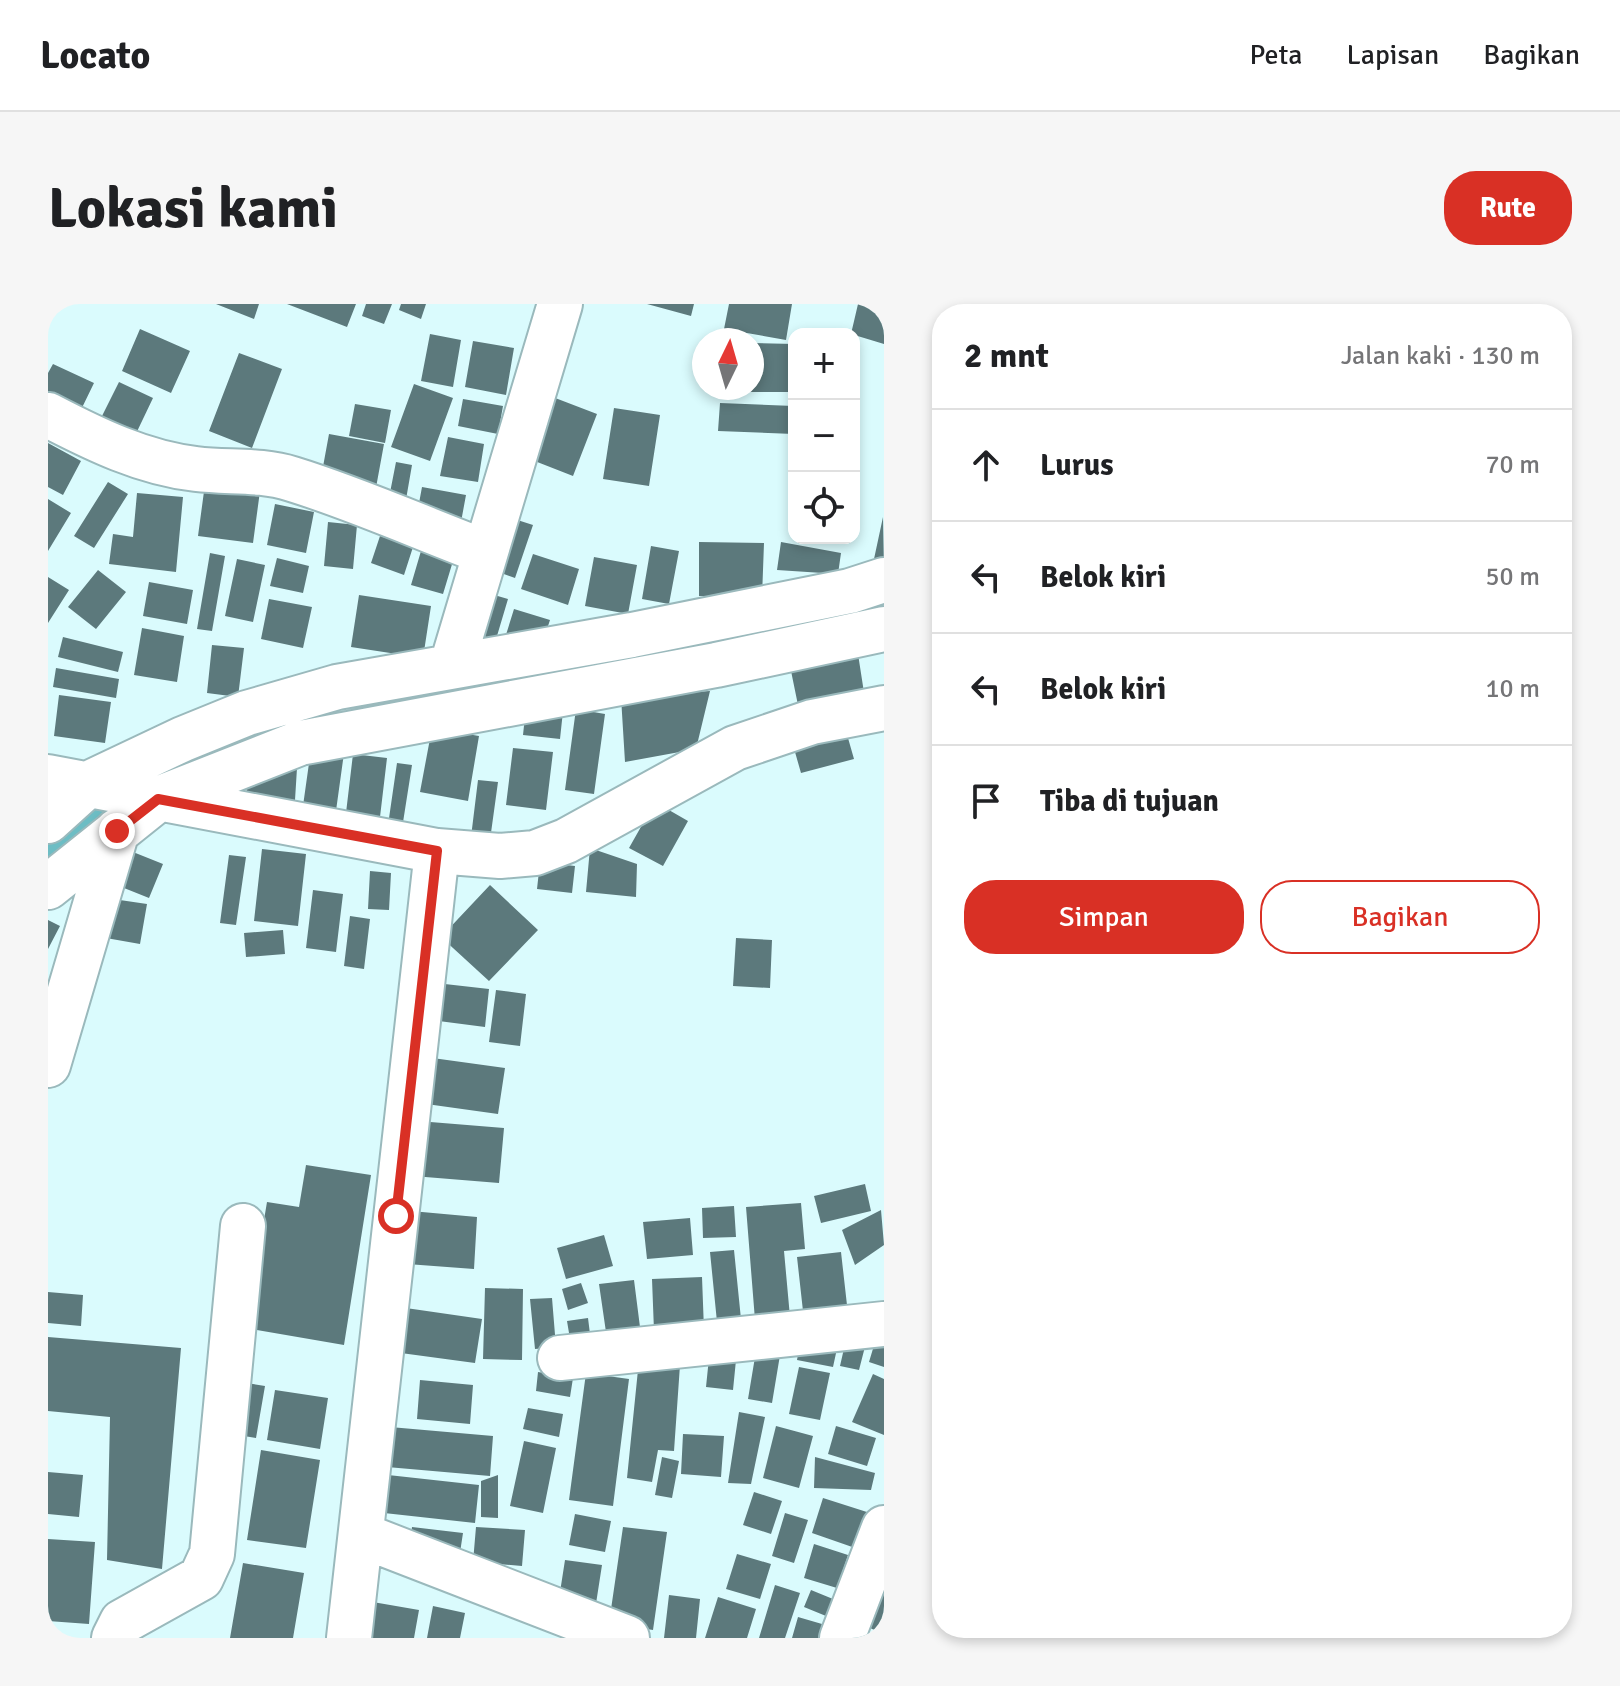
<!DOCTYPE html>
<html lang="id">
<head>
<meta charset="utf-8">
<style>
	:root { --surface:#fff; --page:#f6f6f6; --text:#202124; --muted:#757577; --line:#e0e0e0; --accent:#d93025 }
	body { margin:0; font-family:Signika,sans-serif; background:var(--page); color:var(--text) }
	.controls { position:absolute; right:24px; top:24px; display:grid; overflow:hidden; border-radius:16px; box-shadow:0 4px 12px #0003 }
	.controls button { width:72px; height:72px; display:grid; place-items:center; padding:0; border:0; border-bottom:2px solid var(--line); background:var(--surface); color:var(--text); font:40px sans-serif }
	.compass { position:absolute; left:644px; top:24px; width:72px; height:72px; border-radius:50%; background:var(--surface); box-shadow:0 4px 12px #0003; rotate:5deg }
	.stop { position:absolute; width:24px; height:24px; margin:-18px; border:6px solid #d93025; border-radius:50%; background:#fff }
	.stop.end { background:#d93025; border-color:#fff; box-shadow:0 2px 8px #0008 }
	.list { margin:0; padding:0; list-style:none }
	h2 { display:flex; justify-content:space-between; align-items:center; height:104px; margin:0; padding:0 32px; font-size:34px }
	h2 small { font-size:26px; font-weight:400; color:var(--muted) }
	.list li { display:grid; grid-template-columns:52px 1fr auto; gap:24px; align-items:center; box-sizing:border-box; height:112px; padding:0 32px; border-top:2px solid var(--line) }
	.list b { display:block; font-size:30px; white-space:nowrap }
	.list em { font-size:26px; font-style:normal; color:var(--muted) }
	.actions { display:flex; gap:16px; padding:24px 32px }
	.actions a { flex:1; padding:18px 0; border:2px solid var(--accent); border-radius:32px; text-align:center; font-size:28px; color:var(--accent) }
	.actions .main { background:var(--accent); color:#fff }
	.icon { flex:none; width:44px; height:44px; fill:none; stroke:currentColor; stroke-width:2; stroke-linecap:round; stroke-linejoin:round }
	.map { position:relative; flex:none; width:836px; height:1334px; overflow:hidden; border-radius:32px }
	header { display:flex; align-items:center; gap:48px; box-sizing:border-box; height:112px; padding:0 40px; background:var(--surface); border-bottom:2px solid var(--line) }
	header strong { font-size:38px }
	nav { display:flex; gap:44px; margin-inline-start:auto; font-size:28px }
	.intro { display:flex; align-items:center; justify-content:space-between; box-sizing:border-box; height:192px; padding:0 48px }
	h1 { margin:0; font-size:56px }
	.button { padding:20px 36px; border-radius:32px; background:var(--accent); color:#fff; font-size:28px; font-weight:700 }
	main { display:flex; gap:48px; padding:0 48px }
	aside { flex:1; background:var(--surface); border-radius:32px; box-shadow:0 4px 12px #0003 }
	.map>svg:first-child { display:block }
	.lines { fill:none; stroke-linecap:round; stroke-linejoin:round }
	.canal { stroke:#6dbdc4; stroke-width:36 }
	.building { fill:#5c797c }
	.minor-casing { stroke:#9ab9bc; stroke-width:48 }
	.minor { stroke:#fff; stroke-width:44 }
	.route { stroke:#d93025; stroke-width:10 }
</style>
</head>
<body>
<header>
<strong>Locato</strong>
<nav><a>Peta</a><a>Lapisan</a><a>Bagikan</a></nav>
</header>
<div class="intro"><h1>Lokasi kami</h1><a class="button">Rute</a></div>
<main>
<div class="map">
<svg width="836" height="1334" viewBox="0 0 836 1334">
	<rect width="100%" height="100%" fill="#dafbfd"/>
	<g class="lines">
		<!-- canal -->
		<path class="canal" d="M0 559 80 484 95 477"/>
	</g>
	<!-- building -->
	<path class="building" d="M168 0H211L206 15Z
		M239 0H308L299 23Z
		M318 0H344L336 20 314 12Z
		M353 0H378L373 15 351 6Z
		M599 0H646L643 12Z
		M681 0H744L738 36 676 25Z
		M810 0H836V40L803 30Z
		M92 25 142 47 123 89 74 67Z
		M382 30 413 36 405 83 373 77Z
		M425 37 466 44 458 91 417 83Z
		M704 39 746 40V88H676V84H704Z
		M191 49 234 65 204 144 161 127Z
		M5 60 46 79 30 112 0 98V69Z
		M71 78 105 94 84 138 49 122Z
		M366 80 405 94 382 157 343 143Z
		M502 92 549 110 525 172 479 154Z
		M415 95 455 102 450 130 410 122Z
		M672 99 746 102V130L670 127Z
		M307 100 343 106 337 139 301 132Z
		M566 104 612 111 601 182 555 175Z
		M281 130 336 140 327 189 272 179Z
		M400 133 436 140 430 178 392 172Z
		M0 139 33 157 15 191 0 183Z
		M348 158 364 161 356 207 339 204Z
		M60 178 80 190 46 244 26 232Z
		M157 180 212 187 205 239 150 232Z
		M374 183 418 191 413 218 369 210Z
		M89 189 135 193 128 268 61 260 65 230 85 233Z
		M0 195 23 209 0 247Z
		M227 200 266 208 258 249 219 241Z
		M460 213 485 221 467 274 442 265Z
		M835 213 836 267 823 269Z
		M280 218 309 221 305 265 276 262Z
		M332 232 365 243 356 271 323 259Z
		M651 238 716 239 714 293 651 292Z
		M733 238 793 249 790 270 729 266Z
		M603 242 631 247 621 300 594 295Z
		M373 247 405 257 395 290 363 281Z
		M162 249 177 252 164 327 149 325Z
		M485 250 531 265 520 301 473 285Z
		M546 253 589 261 580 310 537 302Z
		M229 254 261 262 255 289 222 282Z
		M189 255 217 261 205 318 177 312Z
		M50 266 78 288 48 325 20 303Z
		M0 273 21 286 0 319Z
		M101 278 145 286 139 320 95 312Z
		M436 288 460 295 446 342 422 336Z
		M311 291 383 302 375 354 303 343Z
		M221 295 264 303 255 344 213 335Z
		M466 305 502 316 496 334H457Z
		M94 324 136 332 129 378 86 371Z
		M15 333 75 348 70 368 10 353Z
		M164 341 196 344 190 393 159 389Z
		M810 350 817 395 751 406 742 362Z
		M8 364 71 375 68 394 5 383Z
		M662 387 648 445 577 458 573 393Z
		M11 391 63 398 57 439 6 432Z
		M478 403 515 407 512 435 475 431Z
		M528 405 557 410 546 490 517 486Z
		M384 424 431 432 420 497 372 488Z
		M798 427 806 455 753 469 745 441Z
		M465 444 505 448 498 506 458 501Z
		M263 445 296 449 287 514 254 509Z
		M305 450 339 454 332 513 298 509Z
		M349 459 364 461 353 531 339 528Z
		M201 461 249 464 247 496 198 493Z
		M430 476 450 478 442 536 423 533Z
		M607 498 640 517 615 562 581 544Z
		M75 544 115 560 101 594 61 578Z
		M542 544 589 560 588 593 538 588Z
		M214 545 258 550 250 622 206 617Z
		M181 551 198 553 188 621 172 619Z
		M492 558 527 562 524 589 489 585Z
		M322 567 343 569 341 606 320 605Z
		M442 581 490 626 441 677 393 633Z
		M265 586 295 590 288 648 258 644Z
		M65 595 99 600 92 640 58 634Z
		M302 612 322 615 316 665 296 662Z
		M0 616 12 622 0 645Z
		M235 626 237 650 198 653 196 629Z
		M688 634 724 636 722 684 685 682Z
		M388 679 441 685 437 723 383 716Z
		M448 686 478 690 472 742 441 738Z
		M370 752 457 764 450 810 364 798Z
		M370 817 456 824 451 879 365 872Z
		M258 861 323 871 296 1041 198 1024 219 898 251 903Z
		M817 880 823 907 773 919 766 892Z
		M753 899 757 945 736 947 742 1013 707 1016 698 903Z
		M686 902 688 933 655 934 654 904Z
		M833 906 836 941 807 961 794 926Z
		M363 907 429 913 426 965 359 960Z
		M642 914 645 951 599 955 595 918Z
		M556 931 565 962 518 975 509 944Z
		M686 946 694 1025 670 1028 662 948Z
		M793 948 799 1001 755 1007 749 953Z
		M654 973 656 1026 606 1027 604 975Z
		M586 976 593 1031 559 1035 551 980Z
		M533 979 540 999 520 1006 514 985Z
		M437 984 475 985 474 1056 435 1055Z
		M0 988 35 991 33 1022 0 1019Z
		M504 994 508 1043 487 1045 482 995Z
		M344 1002 434 1015 427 1059 338 1047Z
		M540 1014 543 1038 523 1041 519 1017Z
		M800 1027 820 1031 811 1066 792 1062Z
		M830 1028 836 1029V1063L821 1058Z
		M0 1033 133 1044 114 1265 59 1256 62 1113 0 1107Z
		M753 1033 790 1040 785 1063 749 1056Z
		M662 1044 689 1046 685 1086 658 1083Z
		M708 1047 732 1051 724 1099 700 1095Z
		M591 1056 632 1061 626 1147 610 1146 604 1178 579 1174Z
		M751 1063 782 1069 772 1116 741 1110Z
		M490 1068 525 1074 522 1093 488 1087Z
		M538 1069 581 1075 565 1202 521 1196Z
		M825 1070 836 1075V1131L804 1118Z
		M372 1076 425 1081 422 1120 369 1115Z
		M187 1077 217 1082 208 1134 178 1129Z
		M227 1086 280 1094 272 1145 219 1136Z
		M480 1104 515 1110 511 1133 475 1125Z
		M691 1108 717 1113 703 1180 680 1179Z
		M728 1122 765 1132 751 1184 715 1174Z
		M788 1122 828 1134 819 1162 780 1150Z
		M342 1123 445 1132 442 1172 339 1163Z
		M635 1130 676 1132 673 1173 633 1170Z
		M476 1137 508 1144 495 1209 462 1202Z
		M213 1146 272 1156 258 1244 199 1236Z
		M614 1153 631 1157 624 1194 607 1191Z
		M767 1153 827 1169 823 1186 766 1184Z
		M0 1168 35 1171 31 1213 0 1210Z
		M331 1170 431 1181 427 1219 327 1208Z
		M450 1171V1214L433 1213V1177Z
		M706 1188 734 1197 723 1230 695 1221Z
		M775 1194 822 1209 810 1245 764 1229Z
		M737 1209 760 1216 746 1259 724 1252Z
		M527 1210 563 1217 557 1248 521 1241Z
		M364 1223 415 1229 411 1255 361 1249Z
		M428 1223 477 1226 474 1262 425 1258Z
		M575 1223 619 1228 605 1326 561 1319Z
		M0 1235 47 1238 41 1320 0 1317Z
		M766 1240 800 1251 789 1284 756 1274Z
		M689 1250 723 1260 712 1295 678 1285Z
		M517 1256 554 1261 547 1306 510 1301Z
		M195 1259 256 1269 245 1334H182Z
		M836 1275V1328L835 1330 807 1317Z
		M727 1281 752 1289 737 1334H711Z
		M763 1286 785 1295 778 1312 756 1303Z
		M621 1291 652 1295 648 1334H616Z
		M670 1293 708 1305 699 1334H657Z
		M319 1297 371 1306 366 1334H312Z
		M385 1302 417 1309 412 1334H379Z
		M750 1313 774 1320 770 1334H744Z"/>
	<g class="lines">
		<!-- minor casing -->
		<g class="minor-casing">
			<path id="minor" d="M0 111C46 135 95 159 148 165 181 169 212 165 244 175 309 195 373 224 437 248
				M404 361 512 0
				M0 473 389 547 452 552 487 549 518 537 687 444 764 418 836 404
				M0 517 42 479 135 435 199 409 289 383 584 331 802 287 836 276
				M0 583 110 495 252 439 668 361 836 325
				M0 761 69 527
				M512 1054 836 1020
				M313 1231 579 1334
				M66 1334 74 1318 153 1274 164 1250 195 922
				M301 1334 389 547
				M794 1334 836 1224"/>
		</g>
		<!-- minor -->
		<use href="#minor" class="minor"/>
	</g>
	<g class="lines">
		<!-- route -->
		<path class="route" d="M69 527 110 495 389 547 348 912"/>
	</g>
</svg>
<div class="controls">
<button>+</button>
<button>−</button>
<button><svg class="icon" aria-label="locate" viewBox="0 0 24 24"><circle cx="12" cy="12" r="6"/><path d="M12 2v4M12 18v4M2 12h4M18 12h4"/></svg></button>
</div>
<svg class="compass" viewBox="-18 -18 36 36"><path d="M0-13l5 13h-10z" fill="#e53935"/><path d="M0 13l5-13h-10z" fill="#757577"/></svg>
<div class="stop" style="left:348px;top:912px"></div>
<div class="stop end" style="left:69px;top:527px"></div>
</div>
<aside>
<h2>2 mnt<small>Jalan kaki · 130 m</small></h2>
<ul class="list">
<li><svg class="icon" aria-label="ahead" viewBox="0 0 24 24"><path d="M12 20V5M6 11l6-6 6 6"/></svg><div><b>Lurus</b></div><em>70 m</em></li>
<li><svg class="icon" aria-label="left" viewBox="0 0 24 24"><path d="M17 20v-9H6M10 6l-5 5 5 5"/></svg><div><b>Belok kiri</b></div><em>50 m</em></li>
<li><svg class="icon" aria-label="left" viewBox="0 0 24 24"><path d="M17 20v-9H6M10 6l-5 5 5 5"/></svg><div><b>Belok kiri</b></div><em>10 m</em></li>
<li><svg class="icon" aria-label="arrive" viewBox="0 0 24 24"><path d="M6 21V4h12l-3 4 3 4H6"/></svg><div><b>Tiba di tujuan</b></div></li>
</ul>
<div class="actions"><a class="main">Simpan</a><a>Bagikan</a></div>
</aside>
</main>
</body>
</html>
